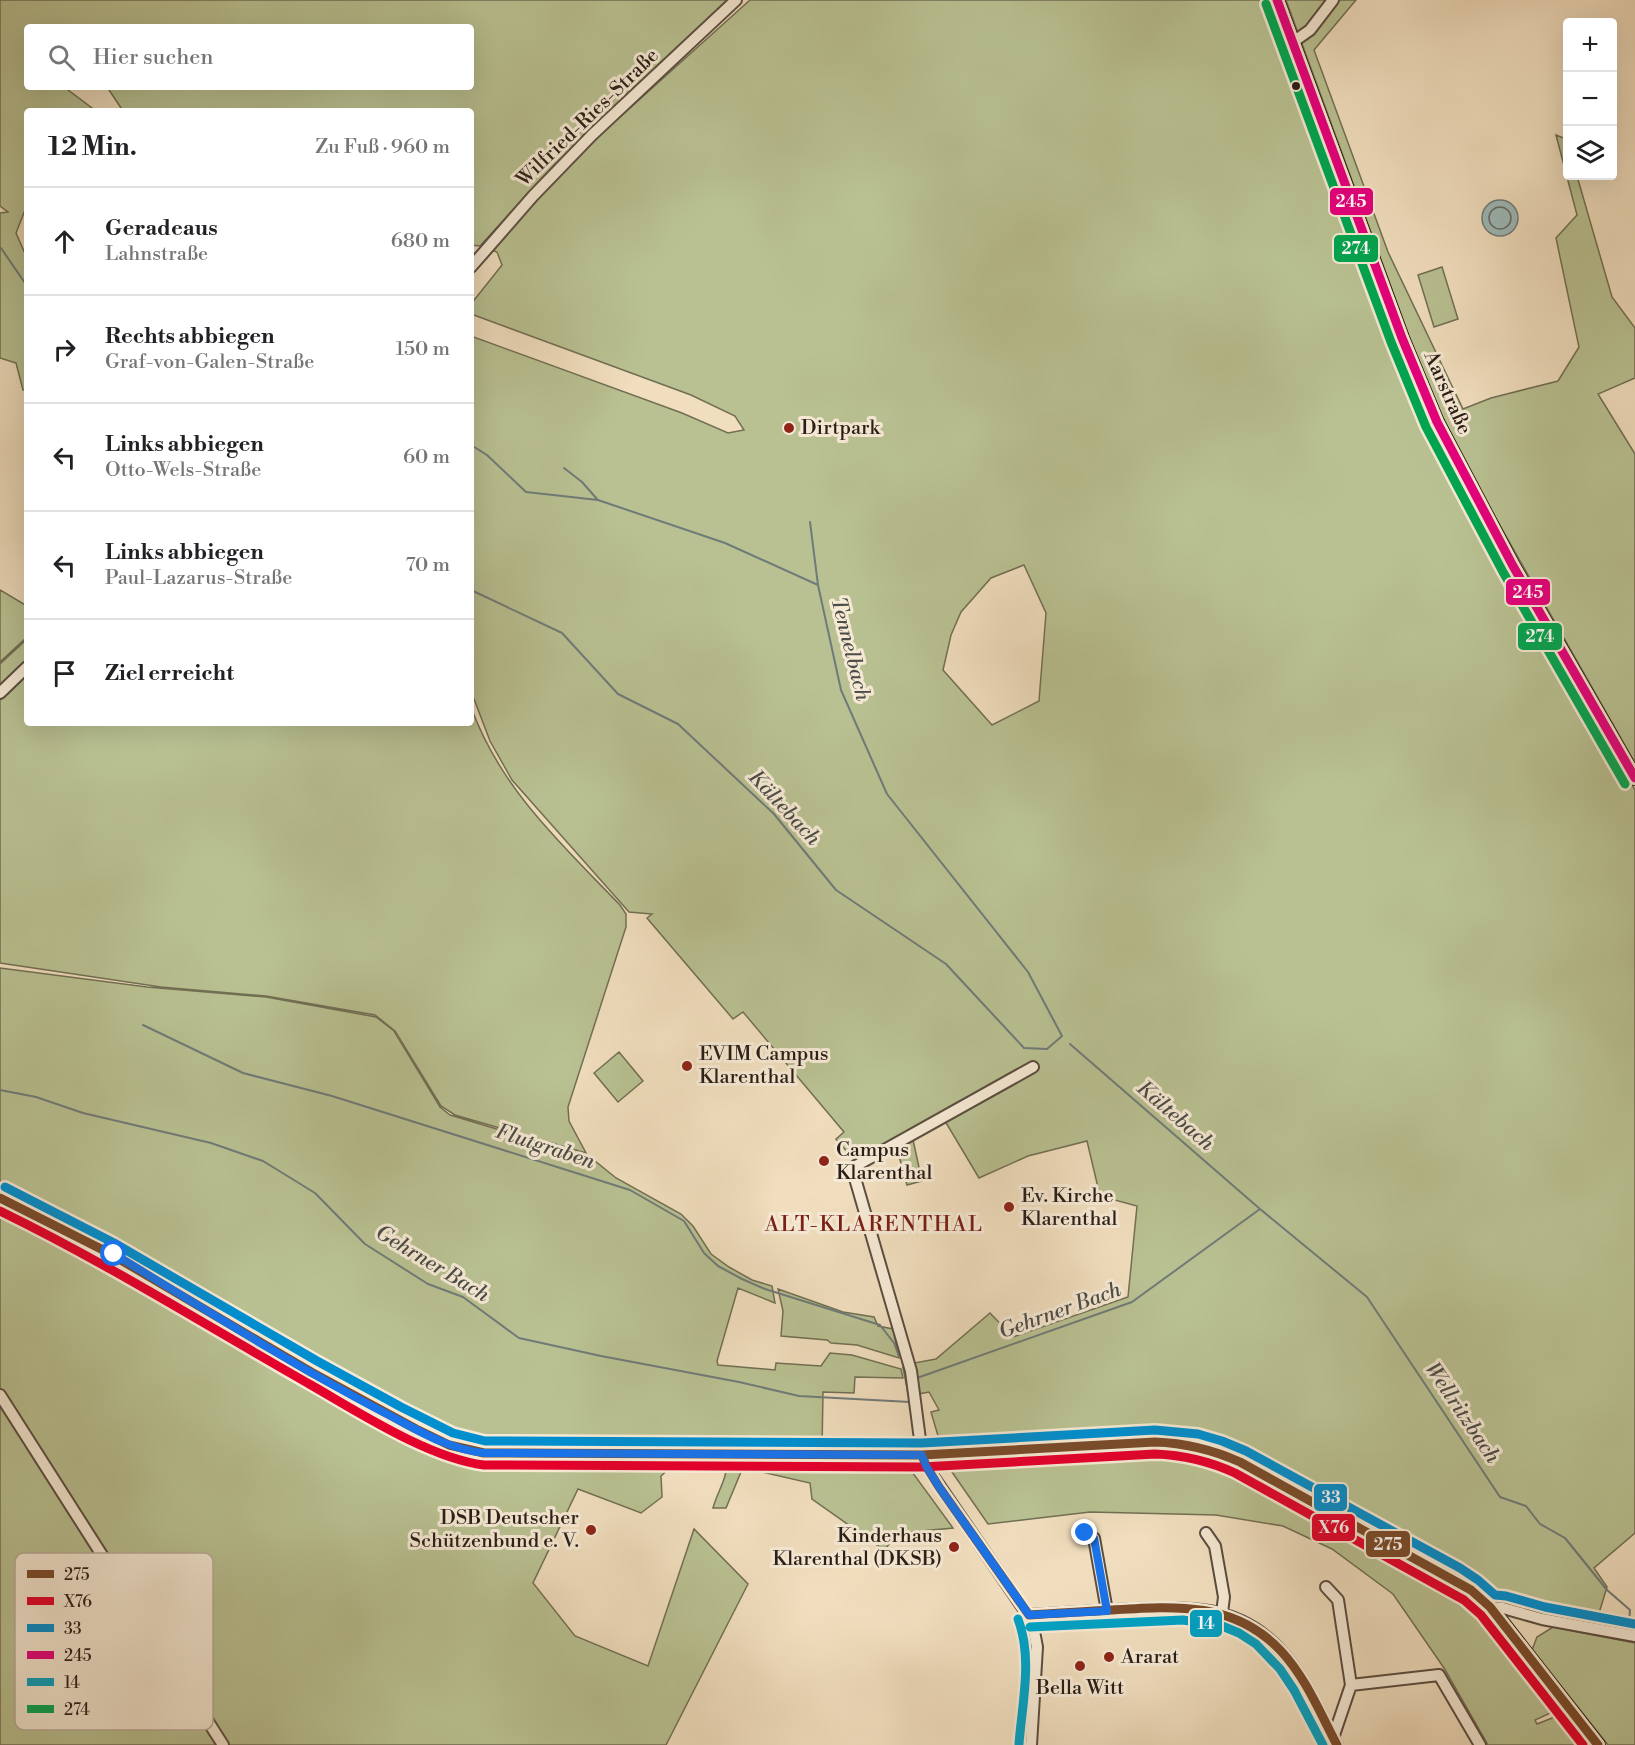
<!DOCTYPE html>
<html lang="de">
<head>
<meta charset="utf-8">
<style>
	:root { --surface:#fff; --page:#f2f2f2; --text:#202124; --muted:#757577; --line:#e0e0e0 }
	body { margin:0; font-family:"Libre Bodoni",serif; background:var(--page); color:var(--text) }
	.controls { position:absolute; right:18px; top:18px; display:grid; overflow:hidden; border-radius:6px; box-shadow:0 6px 24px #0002 }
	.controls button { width:54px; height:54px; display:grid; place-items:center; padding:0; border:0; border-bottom:2px solid var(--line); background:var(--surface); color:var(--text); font:30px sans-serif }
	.stop { position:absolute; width:18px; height:18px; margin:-14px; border:4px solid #1a73e8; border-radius:50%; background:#fff }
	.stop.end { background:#1a73e8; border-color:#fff; box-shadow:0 2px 6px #0008 }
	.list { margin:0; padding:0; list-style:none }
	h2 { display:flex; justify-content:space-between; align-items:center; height:78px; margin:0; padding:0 24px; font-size:26px }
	h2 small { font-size:20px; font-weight:400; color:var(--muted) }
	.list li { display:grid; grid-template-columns:39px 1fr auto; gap:18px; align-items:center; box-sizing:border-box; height:108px; padding:0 24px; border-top:2px solid var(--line) }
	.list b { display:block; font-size:22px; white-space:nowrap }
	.list p { margin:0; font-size:20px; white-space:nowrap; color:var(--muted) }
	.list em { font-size:20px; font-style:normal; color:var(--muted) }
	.icon { flex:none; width:33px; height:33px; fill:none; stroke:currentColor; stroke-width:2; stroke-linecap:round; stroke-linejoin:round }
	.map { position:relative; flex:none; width:1635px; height:1745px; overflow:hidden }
	.search { position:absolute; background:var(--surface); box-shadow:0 6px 24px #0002; left:24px; top:24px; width:450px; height:66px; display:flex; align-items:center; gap:15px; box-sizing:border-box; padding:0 21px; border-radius:6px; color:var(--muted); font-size:22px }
	.panel { position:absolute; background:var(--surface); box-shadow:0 6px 24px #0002; left:24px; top:108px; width:450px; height:618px; border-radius:6px }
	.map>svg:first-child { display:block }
	.green { fill:#b9c192; stroke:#716f54; stroke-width:1.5; fill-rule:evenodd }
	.water { fill:#9ebaba; stroke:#6f7b79; stroke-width:1.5 }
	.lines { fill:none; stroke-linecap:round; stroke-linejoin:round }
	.shore { stroke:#646c68; stroke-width:1.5 }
	.stream { stroke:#6f7b79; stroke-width:2 }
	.minor-casing { stroke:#5b4d41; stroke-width:14 }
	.major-casing { stroke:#291d17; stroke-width:16 }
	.minor { stroke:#f6ead5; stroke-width:10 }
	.major { stroke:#e8bf7f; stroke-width:14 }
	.bus-1-casing { stroke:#f6ead5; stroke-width:14 }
	.bus-2-casing { stroke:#f6ead5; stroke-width:14 }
	.bus-3-casing { stroke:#f6ead5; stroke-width:14 }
	.bus-4-casing { stroke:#f6ead5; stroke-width:14 }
	.bus-5-casing { stroke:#f6ead5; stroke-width:14 }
	.bus-6-casing { stroke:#f6ead5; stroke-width:14 }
	.bus-1 { stroke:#7a4b2a; stroke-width:9 }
	.bus-2 { stroke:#e4002b; stroke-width:9 }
	.bus-3 { stroke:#008ecf; stroke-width:9 }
	.bus-4 { stroke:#e5007d; stroke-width:9 }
	.bus-5 { stroke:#02a2c5; stroke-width:9 }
	.bus-6 { stroke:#00a651; stroke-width:9 }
	.route { stroke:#1a73e8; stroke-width:8 }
	.bus-dot { fill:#291d17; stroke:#f6ead5; stroke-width:2 }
	.poi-dot { fill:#8f2418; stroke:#f6ead5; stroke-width:2 }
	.labels { text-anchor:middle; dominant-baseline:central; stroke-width:6; stroke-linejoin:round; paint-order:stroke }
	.street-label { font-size:20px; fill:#291d17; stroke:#f6ead5 }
	.poi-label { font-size:20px; fill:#291d17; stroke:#f6ead5; text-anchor:start }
	.water-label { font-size:21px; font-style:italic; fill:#4c4c48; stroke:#f6ead5 }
	.neighbourhood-label { font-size:21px; letter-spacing:1.5px; fill:#7a1f14; stroke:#f6ead5 }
	.key { fill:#f6ead5; stroke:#b8ac9c; stroke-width:1.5 }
	.key-label { font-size:16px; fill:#291d17 }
	.line-badge { stroke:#f6ead5; stroke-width:2 }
	.badge-label { font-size:16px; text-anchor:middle; font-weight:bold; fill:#fff }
</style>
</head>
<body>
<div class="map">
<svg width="1635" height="1745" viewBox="0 0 1635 1745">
	<rect width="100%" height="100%" fill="#f1debe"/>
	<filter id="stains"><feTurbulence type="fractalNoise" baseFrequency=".00333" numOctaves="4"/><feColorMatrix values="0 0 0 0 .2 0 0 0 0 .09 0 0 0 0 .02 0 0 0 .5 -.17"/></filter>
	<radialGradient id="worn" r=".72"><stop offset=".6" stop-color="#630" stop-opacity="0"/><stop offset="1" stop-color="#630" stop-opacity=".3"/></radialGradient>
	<!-- green -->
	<path class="green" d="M0 0H730L554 165 480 246 471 245V111H123L107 87H471V27H27V87H64L96 111H27V205L16 233 27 258V391L23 390 16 363 0 358V213L8 212 0 206Z
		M750 0H1271L1433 426 1481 521 1635 790V1533L1594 1568 1607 1587 1596 1623 1521 1606 1217 1443 1175 1435 941 1446 931 1412 939 1410 929 1392 918 1394 914 1363 936 1359 990 1313 1013 1337 1128 1297 1137 1206 1100 1196 1087 1141 1028 1156 979 1178 945 1121 856 1162 836 1139 844 1132 743 1012 733 1019 647 918 652 914 629 912 512 780 490 741 471 691V336L682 413 728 433 744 430 735 416 691 395 471 314V304L502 265 497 252 491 250 570 162ZM1024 565 1046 613 1039 701 992 725 943 670 951 635 961 612 991 578Z
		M1286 0H1356L1314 50 1388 252 1463 409 1491 398 1558 381 1579 347 1556 238 1577 215 1556 135 1566 139 1568 176H1577L1612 297 1635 328V378L1598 394 1635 454V763L1465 464 1436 403 1409 336Z
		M1442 267 1458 319 1434 327 1418 275Z
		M0 590 27 606V637L0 662Z
		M27 639V659L0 685V664Z
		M27 675V723H471V707C500 788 562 845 620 905L626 914V927L568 1107 569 1121 586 1153 455 1115 441 1106 395 1031 375 1015 266 996 161 987 0 963V700Z
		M0 968 147 987 266 997 376 1017 394 1031 440 1107 450 1115 590 1157 616 1178 681 1214 693 1226 711 1254 729 1267 752 1280 772 1286 775 1303 738 1288 717 1361 718 1365 775 1370 776 1363 821 1366 830 1353 852 1355 901 1369 903 1378 855 1377 854 1393 823 1392 822 1450 464 1441 440 1433 382 1402 98 1235 0 1189Z
		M619 1052 643 1081 618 1102 594 1073Z
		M913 1140 922 1181 907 1185 897 1149Z
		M0 1204 33 1219 451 1452 670 1460 673 1462 672 1466 661 1476 662 1497 641 1513 578 1489 533 1583 575 1636 648 1666 694 1529 748 1584 666 1745H0Z
		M778 1289 843 1312 874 1317 878 1326 893 1329 899 1358 857 1345 831 1343 827 1340 781 1336 783 1311Z
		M1132 1448 1186 1452 1227 1464 1453 1585 1489 1619 1559 1709 1535 1720 1537 1724 1565 1713 1590 1745H1488L1444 1668 1393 1594 1332 1549 1283 1526 1216 1515 1090 1512 988 1524 952 1472 955 1462Z
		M727 1462 901 1465 910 1469 953 1528 899 1533 884 1550 812 1499 810 1483 758 1471 741 1472 726 1508H713C717 1492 727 1480 727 1462Z
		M1553 1627 1635 1643V1745H1608L1532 1650 1537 1637Z"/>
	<!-- water -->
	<path class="water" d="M1482 218a18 18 0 1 1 36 0a18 18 0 1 1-36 0Z"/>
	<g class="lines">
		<!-- shore -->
		<path class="shore" d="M1489 218a11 11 0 1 1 22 0a11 11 0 1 1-22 0Z"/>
		<!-- stream -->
		<path class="stream" d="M1 248 27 286
			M471 445 487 455 526 492 598 500 725 543 818 585 841 690 887 794 1028 972 1062 1036 1047 1049 1024 1048 946 964 836 890 774 814 678 724 618 694 562 633 471 590
			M564 468 582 482 597 499
			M810 522 818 585
			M143 1025 243 1073 332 1096 630 1190 684 1221 704 1253 718 1266 742 1279 765 1289 880 1325 894 1343 899 1356
			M1070 1044 1260 1209 1367 1297 1500 1497 1526 1506 1540 1524 1565 1538 1607 1590 1630 1610 1629 1623 1635 1627
			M0 1090 36 1097 83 1113 211 1143 263 1161 315 1193 365 1244 428 1284 463 1297 519 1338 601 1356 739 1382 799 1396 910 1402 903 1367
			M917 1378 1132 1302 1260 1209"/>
		<!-- minor casing -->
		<g class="minor-casing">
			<path id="minor" d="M1293 42 1310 30 1333 0
				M471 267 533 196 592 135 736 0
				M0 693 27 667
				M0 1395 223 1745
				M1085 1533 1094 1538 1107 1611
				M1206 1533 1215 1546 1224 1597 1222 1613
				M1326 1587 1338 1600 1351 1685 1333 1738
				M1490 1607 1503 1608 1542 1619 1635 1636
				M1029 1615C1058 1613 1087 1612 1116 1610 1177 1607 1236 1600 1281 1651 1305 1677 1320 1714 1337 1745
				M1351 1685 1439 1675 1480 1745
				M1031 1745 1037 1647 1032 1621 926 1466 922 1455 911 1371 852 1168 1033 1067"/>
		</g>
		<!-- major casing -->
		<g class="major-casing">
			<path id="major" d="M1277 0 1402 338 1437 422 1513 566 1635 778
				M0 1198C99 1244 190 1300 284 1356 320 1377 357 1398 395 1418 424 1433 451 1450 484 1453L922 1455 1155 1442C1185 1442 1213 1449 1240 1462L1454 1579 1471 1590 1490 1607 1598 1745"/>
		</g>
		<!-- minor -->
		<use href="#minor" class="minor"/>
		<!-- major -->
		<use href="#major" class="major"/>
		<!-- bus-1 casing -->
		<g class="bus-1-casing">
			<path id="bus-1" d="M0 1198 109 1253 311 1372 416 1429 449 1445 484 1453 922 1455 1155 1442C1185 1443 1213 1450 1240 1462L1471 1590 1490 1607 1598 1745
				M922 1455 926 1466 939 1487 1029 1615C1056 1613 1084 1612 1111 1610 1174 1606 1234 1601 1281 1651 1306 1678 1320 1713 1337 1745"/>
		</g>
		<!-- bus-2 casing -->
		<g class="bus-2-casing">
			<path id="bus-2" d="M0 1211C107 1263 207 1326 311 1385 360 1413 429 1458 484 1465L922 1467 1155 1454C1183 1455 1209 1461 1235 1473L1464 1600 1481 1615 1583 1745"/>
		</g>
		<!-- bus-3 casing -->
		<g class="bus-3-casing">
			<path id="bus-3" d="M5 1187 114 1243 317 1361 401 1407 453 1433 485 1441 922 1443 1155 1430 1198 1434 1222 1441 1246 1451 1460 1568 1478 1580 1495 1595 1506 1596 1545 1607 1635 1624"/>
		</g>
		<!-- bus-4 casing -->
		<g class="bus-4-casing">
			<path id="bus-4" d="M1277 0 1402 338 1437 422 1513 566 1635 778"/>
		</g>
		<!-- bus-5 casing -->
		<g class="bus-5-casing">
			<path id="bus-5" d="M1018 1619C1033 1658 1022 1704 1019 1744
				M1030 1627 1183 1620 1222 1626 1239 1633 1256 1644 1280 1669 1294 1690 1323 1745"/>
		</g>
		<!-- bus-6 casing -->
		<g class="bus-6-casing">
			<path id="bus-6" d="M1266 4 1391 342 1426 427 1503 572 1625 784"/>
		</g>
		<!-- bus-1 -->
		<use href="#bus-1" class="bus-1"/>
		<!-- bus-2 -->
		<use href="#bus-2" class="bus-2"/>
		<!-- bus-3 -->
		<use href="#bus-3" class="bus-3"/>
		<!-- bus-4 -->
		<use href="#bus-4" class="bus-4"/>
		<!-- bus-5 -->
		<use href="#bus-5" class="bus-5"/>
		<!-- bus-6 -->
		<use href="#bus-6" class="bus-6"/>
	</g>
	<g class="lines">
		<!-- route -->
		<path class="route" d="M114 1254C201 1307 288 1362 379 1410 413 1427 445 1449 484 1453L922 1455 926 1466 939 1487 1029 1615 1107 1611 1094 1538 1085 1533"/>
	</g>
	<!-- markers -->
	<circle class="bus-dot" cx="1296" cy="86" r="5"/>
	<g class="poi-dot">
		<circle cx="789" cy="428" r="6"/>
		<circle cx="687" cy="1066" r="6"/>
		<circle cx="824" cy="1161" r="6"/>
		<circle cx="1009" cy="1207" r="6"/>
		<circle cx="591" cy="1530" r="6"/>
		<circle cx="954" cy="1547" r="6"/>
		<circle cx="1109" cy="1657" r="6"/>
		<circle cx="1080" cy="1666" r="6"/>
	</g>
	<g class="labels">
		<!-- street labels -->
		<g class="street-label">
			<text transform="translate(588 118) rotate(-44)">Wilfried-Ries-Straße</text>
			<text transform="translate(1447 393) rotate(66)">Aarstraße</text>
		</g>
		<!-- poi labels -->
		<g class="poi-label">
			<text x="801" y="428">Dirtpark</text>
			<text x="699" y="1054">EVIM Campus<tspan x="699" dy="23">Klarenthal</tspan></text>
			<text x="836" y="1150">Campus<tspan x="836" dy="23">Klarenthal</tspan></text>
			<text x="1021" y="1196">Ev. Kirche<tspan x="1021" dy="23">Klarenthal</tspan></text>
			<text x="579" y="1518" text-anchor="end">DSB Deutscher<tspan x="579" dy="23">Schützenbund e. V.</tspan></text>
			<text x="942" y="1536" text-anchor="end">Kinderhaus<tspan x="942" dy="23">Klarenthal (DKSB)</tspan></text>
			<text x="1121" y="1657">Ararat</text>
			<text x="1080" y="1688" text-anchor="middle">Bella Witt</text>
		</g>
		<!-- water labels -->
		<g class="water-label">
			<text transform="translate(850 649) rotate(76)">Tennelbach</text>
			<text transform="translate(784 808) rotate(47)">Kältebach</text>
			<text transform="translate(1175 1116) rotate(41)">Kältebach</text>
			<text transform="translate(545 1147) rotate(18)">Flutgraben</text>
			<text transform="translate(432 1264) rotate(31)">Gehrner Bach</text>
			<text transform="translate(1060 1311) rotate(-20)">Gehrner Bach</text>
			<text transform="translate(1462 1413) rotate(56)">Wellritzbach</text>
		</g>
		<!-- neighbourhood labels -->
		<g class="neighbourhood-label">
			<text x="874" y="1225">ALT-KLARENTHAL</text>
		</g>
	</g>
	<!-- legend -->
	<rect x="15" y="1553" width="198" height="177" rx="9" class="key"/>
	<rect x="27" y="1570" width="27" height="8" fill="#7a4b2a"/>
	<rect x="27" y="1597" width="27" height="8" fill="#e4002b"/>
	<rect x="27" y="1624" width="27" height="8" fill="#008ecf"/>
	<rect x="27" y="1651" width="27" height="8" fill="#e5007d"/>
	<rect x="27" y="1678" width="27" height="8" fill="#02a2c5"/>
	<rect x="27" y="1705" width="27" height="8" fill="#00a651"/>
	<g class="key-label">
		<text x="64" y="1580">275</text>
		<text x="64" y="1607">X76</text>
		<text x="64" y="1634">33</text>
		<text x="64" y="1661">245</text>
		<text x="64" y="1688">14</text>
		<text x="64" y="1715">274</text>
	</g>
	<g class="line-badge">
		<rect x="1329" y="187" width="45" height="29" rx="6" fill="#e5007d"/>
		<rect x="1333" y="234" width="46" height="29" rx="6" fill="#00a651"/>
		<rect x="1505" y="578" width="46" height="28" rx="6" fill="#e5007d"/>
		<rect x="1517" y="622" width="46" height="29" rx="6" fill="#00a651"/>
		<rect x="1313" y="1483" width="35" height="29" rx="6" fill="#008ecf"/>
		<rect x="1311" y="1513" width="45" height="29" rx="6" fill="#e4002b"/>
		<rect x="1365" y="1530" width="46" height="28" rx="6" fill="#7a4b2a"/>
		<rect x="1189" y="1609" width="34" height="29" rx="6" fill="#02a2c5"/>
	</g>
	<g class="badge-label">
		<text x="1351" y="207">245</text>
		<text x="1356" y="254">274</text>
		<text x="1528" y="598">245</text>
		<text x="1540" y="642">274</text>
		<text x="1331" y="1503">33</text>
		<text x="1334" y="1533">X76</text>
		<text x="1388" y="1550">275</text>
		<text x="1206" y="1629">14</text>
	</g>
	<rect width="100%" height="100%" filter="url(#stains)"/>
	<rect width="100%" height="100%" fill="url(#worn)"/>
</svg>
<div class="controls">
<button>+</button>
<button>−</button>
<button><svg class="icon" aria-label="layers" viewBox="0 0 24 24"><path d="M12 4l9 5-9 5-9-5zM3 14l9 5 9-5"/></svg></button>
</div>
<div class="stop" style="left:114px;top:1254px"></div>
<div class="stop end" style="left:1085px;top:1533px"></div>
<div class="search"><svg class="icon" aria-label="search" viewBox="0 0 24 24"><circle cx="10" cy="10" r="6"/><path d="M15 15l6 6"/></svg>Hier suchen</div>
<section class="panel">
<h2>12 Min.<small>Zu Fuß · 960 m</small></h2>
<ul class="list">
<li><svg class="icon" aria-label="ahead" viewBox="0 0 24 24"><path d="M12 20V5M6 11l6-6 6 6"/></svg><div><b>Geradeaus</b><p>Lahnstraße</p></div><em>680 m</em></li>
<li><svg class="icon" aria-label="right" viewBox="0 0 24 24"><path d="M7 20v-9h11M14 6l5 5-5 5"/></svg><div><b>Rechts abbiegen</b><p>Graf-von-Galen-Straße</p></div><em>150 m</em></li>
<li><svg class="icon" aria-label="left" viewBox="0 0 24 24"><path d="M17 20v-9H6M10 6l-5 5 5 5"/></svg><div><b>Links abbiegen</b><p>Otto-Wels-Straße</p></div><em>60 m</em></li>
<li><svg class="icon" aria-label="left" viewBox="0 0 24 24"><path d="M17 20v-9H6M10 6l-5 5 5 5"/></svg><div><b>Links abbiegen</b><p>Paul-Lazarus-Straße</p></div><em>70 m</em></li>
<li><svg class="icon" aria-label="arrive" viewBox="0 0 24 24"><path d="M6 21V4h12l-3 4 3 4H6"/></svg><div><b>Ziel erreicht</b></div></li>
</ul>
</section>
</div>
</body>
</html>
